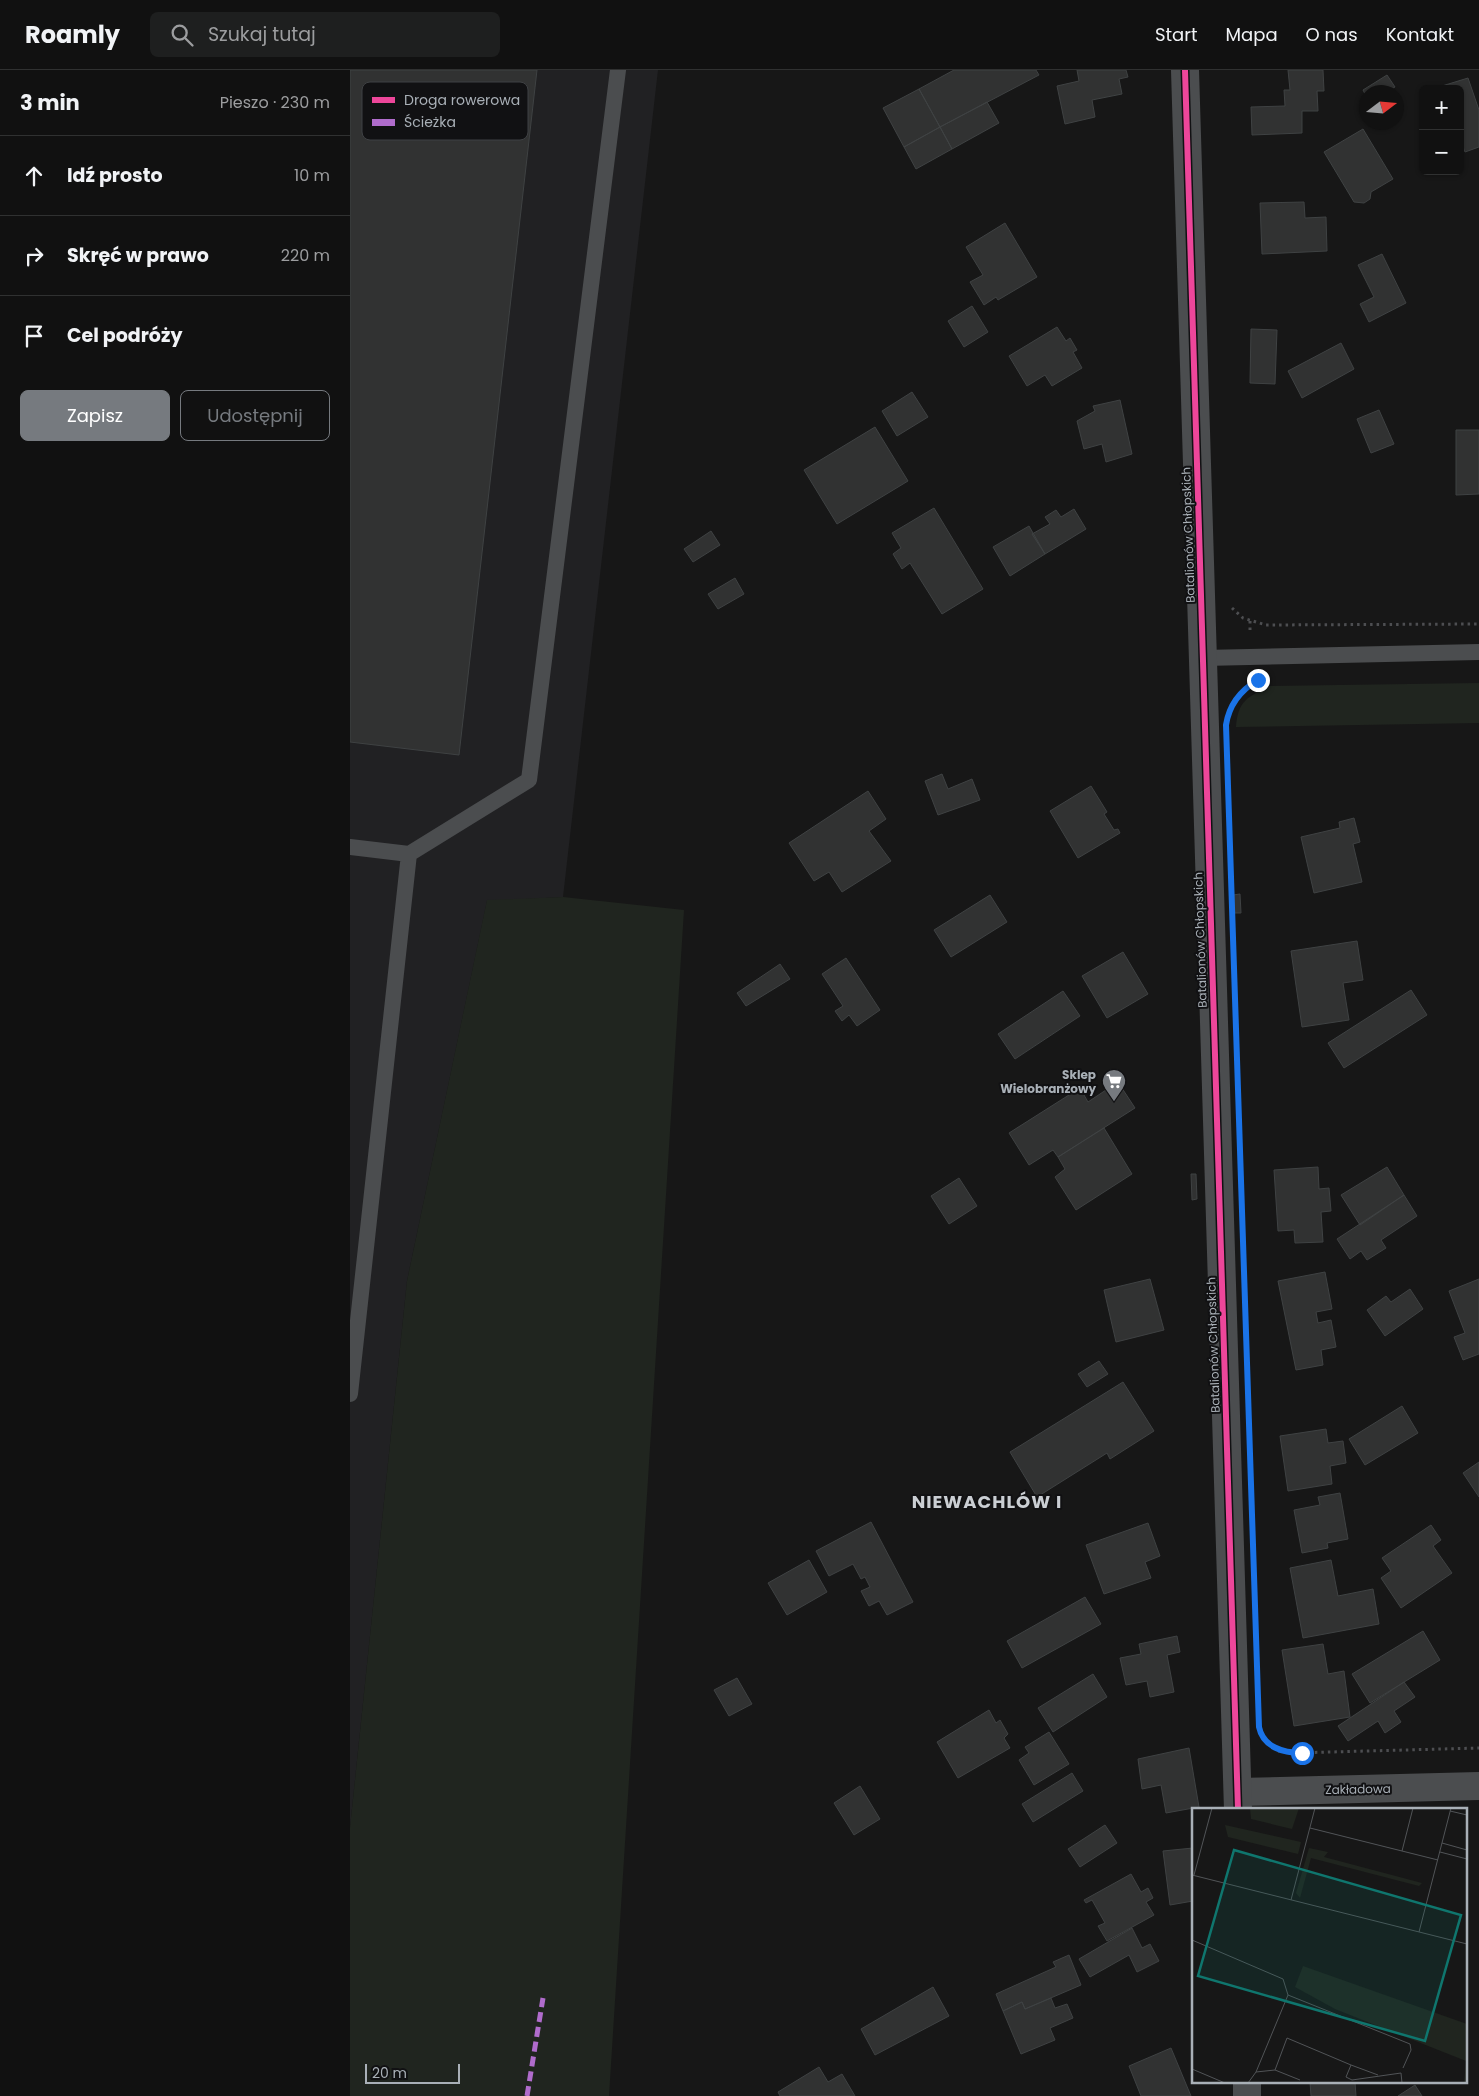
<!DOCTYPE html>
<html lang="pl">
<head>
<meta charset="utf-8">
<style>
	:root { --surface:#111; --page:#1e1f1f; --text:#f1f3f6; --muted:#9c9d9f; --line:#303131; --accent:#767a7f }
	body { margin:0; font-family:Poppins,sans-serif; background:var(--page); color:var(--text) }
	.controls { position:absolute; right:15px; top:15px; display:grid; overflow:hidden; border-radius:8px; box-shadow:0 1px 4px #0004 }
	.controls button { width:45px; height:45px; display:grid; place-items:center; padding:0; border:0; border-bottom:1px solid var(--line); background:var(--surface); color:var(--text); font:25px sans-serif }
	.compass { position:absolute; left:1009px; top:15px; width:45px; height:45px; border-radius:50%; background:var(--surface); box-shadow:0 1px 4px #0004; rotate:74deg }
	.scale { position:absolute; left:15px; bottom:12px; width:95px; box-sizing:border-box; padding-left:5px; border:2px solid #a9b0b7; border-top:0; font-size:14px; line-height:18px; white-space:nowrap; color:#a9b0b7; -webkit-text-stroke:4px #111113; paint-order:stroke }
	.stop { position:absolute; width:15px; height:15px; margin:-11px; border:4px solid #1a73e8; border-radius:50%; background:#fff }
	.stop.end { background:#1a73e8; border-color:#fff; box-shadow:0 1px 5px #0008 }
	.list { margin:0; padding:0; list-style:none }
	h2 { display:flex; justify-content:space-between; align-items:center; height:65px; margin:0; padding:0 20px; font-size:21px }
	h2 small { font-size:16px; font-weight:400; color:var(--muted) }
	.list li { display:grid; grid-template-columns:32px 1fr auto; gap:15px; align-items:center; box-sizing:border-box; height:80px; padding:0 20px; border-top:1px solid var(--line) }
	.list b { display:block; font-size:19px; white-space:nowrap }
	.list em { font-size:16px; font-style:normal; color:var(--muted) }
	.actions { display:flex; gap:10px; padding:15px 20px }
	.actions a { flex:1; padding:11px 0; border:1px solid var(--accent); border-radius:8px; text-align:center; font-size:18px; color:var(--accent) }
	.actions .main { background:var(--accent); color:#fff }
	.icon { flex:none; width:28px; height:28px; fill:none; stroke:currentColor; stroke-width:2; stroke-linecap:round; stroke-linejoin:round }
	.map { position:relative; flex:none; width:1129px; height:2026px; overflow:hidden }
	header { display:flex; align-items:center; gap:30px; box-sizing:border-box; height:70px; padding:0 25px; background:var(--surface); border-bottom:1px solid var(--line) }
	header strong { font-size:24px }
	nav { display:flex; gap:28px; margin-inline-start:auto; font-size:18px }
	.search { width:350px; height:45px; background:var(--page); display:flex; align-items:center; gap:12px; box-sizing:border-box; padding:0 18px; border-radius:8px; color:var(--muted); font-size:19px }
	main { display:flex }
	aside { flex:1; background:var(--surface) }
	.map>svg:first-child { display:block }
	.built { fill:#212123 }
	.green { fill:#20251f }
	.building { fill:#313232; stroke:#3f4243 }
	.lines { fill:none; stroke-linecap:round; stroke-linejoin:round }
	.path { stroke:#4d4e51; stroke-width:3; stroke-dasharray:2.5 4; stroke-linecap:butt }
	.service { stroke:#4b4d4f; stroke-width:16 }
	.minor { stroke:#4b4d4f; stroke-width:28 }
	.tertiary { stroke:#4b4d4f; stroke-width:28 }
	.quiet { stroke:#b06ccc; stroke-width:5; stroke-dasharray:10 5; stroke-linecap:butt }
	.cycleway-casing { stroke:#111113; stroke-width:9 }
	.cycleway { stroke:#ed469a; stroke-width:6 }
	.route { stroke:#1a73e8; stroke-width:6 }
	.labels { text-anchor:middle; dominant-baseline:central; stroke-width:4; stroke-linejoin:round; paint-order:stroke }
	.street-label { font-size:12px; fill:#a9b0b7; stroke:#111113 }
	.poi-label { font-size:12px; font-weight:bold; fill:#a9b0b7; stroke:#111113; text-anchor:end }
	.district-label { font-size:18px; font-weight:bold; letter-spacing:1px; fill:#caced3; stroke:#111113 }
	.inset-road { fill:none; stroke:#515457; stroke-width:1 }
	.view { fill:#0f766e; fill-opacity:0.15; stroke:#0f766e; stroke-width:2.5 }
	.inset-edge { fill:none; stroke:#a9b0b7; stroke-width:2.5 }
	.key { fill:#111113; stroke:#3f4144; stroke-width:1 }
	.key-label { font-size:14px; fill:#a9b0b7 }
</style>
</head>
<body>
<header>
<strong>Roamly</strong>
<div class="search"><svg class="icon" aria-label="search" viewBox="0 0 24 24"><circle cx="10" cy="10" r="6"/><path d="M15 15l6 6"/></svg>Szukaj tutaj</div>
<nav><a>Start</a><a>Mapa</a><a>O nas</a><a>Kontakt</a></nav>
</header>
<main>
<aside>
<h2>3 min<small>Pieszo · 230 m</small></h2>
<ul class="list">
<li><svg class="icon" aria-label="ahead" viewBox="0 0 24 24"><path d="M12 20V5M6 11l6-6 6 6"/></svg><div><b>Idź prosto</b></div><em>10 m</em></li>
<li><svg class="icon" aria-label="right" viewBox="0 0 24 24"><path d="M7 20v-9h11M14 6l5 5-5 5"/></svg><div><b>Skręć w prawo</b></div><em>220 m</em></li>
<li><svg class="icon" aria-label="arrive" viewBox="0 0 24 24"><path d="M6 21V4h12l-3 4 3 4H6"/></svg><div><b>Cel podróży</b></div></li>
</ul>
<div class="actions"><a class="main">Zapisz</a><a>Udostępnij</a></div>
</aside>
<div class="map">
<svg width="1129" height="2026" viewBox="0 0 1129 2026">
	<rect width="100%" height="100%" fill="#171717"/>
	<!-- built -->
	<path class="built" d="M0 0H308L213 827 137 831 57 1211 0 1758Z"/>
	<!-- green -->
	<path class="green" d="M1129 613V653L886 657C888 631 897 627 920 616Z
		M213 827 334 840 259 2026H0V1758L57 1211 137 830Z"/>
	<!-- building -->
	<path class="building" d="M0 0H187L109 685 0 672Z
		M604 0H686L689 5 590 57 569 19Z
		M727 0H776L778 7 769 9 772 24 742 30 745 47 715 54 707 16 729 11Z
		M938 0H973L974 21H967L968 41H952V63L902 65 901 37 935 36 934 20H940Z
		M1037 5 1045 17 1036 22H1016V26L1013 20Z
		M1118 8 1129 40V77L1115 82 1110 69V19H1093L1092 16Z
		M569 19 590 57 554 77 533 38Z
		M637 32 649 53 602 79 590 57Z
		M590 57 602 79 566 99 554 77Z
		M1013 59 1043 109 1021 122 1020 129 1014 133 1004 132 974 82Z
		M954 132 955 148 976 147 977 181 912 184 910 133Z
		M655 153 687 207 648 230 646 227 634 235 620 212 633 205 616 177Z
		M1032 184 1056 233 1019 252 1010 234 1024 227 1008 195Z
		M622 236 638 262 614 277 598 251Z
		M707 257 716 271 720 268 727 280 723 282 732 298 702 316 695 305 677 316 659 286Z
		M901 259 927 260 925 314 900 313Z
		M991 273 1004 299 952 328 938 301Z
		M562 322 578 347 547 366 532 341Z
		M770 330 782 384 756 392 752 374 734 379 727 351 745 341 743 336Z
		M1029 340 1044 374 1021 383 1007 349Z
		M525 357 558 411 487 454 454 400Z
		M1106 360H1129V424L1106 425Z
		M584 438 633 519 592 544 560 493 552 499 543 484 551 478 542 463Z
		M724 439 736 459 695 484 682 464 700 454 695 447 706 440 711 447Z
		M679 456 695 484 660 506 643 477Z
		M361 461 370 475 343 492 334 479Z
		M385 508 394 524 368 539 358 524Z
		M592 704 598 719 622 709 630 730 588 745 575 711Z
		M741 716 757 742 754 744 764 760 768 759 770 763 728 788 700 741Z
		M518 721 536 749 519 761 541 791 492 822 479 802 464 811 439 773Z
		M1004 748 1010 772 1003 774 1012 812 964 823 951 767 990 758 989 752Z
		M890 824 891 843H884L883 825Z
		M640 825 657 852 601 887 584 860Z
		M1007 871 1013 910 993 913 999 950 952 957 941 881Z
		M773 882 798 924 757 948 732 906Z
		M496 888 530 940 507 956 499 945 492 951 485 941 493 936 472 904Z
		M430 894 440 909 396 936 387 923Z
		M1061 920 1077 945 994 998 978 973Z
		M713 921 730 946 665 989 648 964Z
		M768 1012 785 1038 708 1087 703 1080 679 1095 659 1063 730 1018 738 1032Z
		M754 1058 782 1104 726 1140 705 1107 715 1099 708 1087Z
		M968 1097 969 1119 979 1118 981 1141 971 1142 973 1172 945 1173 944 1160 928 1161 924 1100Z
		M1037 1097 1054 1125 1010 1155 991 1125Z
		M841 1104H846L847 1129 842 1130Z
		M609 1108 627 1136 599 1154 581 1126Z
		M1054 1125 1067 1146 1031 1170 1036 1178 1017 1190 1011 1181 1000 1189 987 1169Z
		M975 1202 982 1239 966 1242 968 1253 981 1250 986 1277 971 1280 973 1295 946 1300 928 1211Z
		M800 1209 814 1260 766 1272 754 1220Z
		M1129 1209V1284L1113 1290 1104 1267 1115 1263 1099 1221Z
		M1060 1219 1073 1239 1035 1266 1017 1240 1036 1226 1041 1232Z
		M749 1291 758 1304 737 1317 728 1304Z
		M773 1312 804 1361 760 1389 757 1383 687 1427 660 1382Z
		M1052 1336 1068 1363 1015 1395 999 1369Z
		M976 1359 978 1373 993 1371 996 1393 980 1396 982 1414 938 1421 930 1366Z
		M1129 1392V1427L1113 1403Z
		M990 1423 998 1469 977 1473 978 1478 952 1483 944 1440 970 1435 968 1427Z
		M521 1452 563 1532 537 1545 529 1531 519 1536 511 1521 520 1517 515 1507 511 1509 503 1494 479 1506 466 1481Z
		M798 1453 810 1486 795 1492 801 1508 754 1524 736 1475Z
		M1081 1455 1091 1470 1083 1476 1102 1503 1051 1538 1031 1508 1041 1501 1032 1488Z
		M459 1490 477 1522 437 1545 418 1513Z
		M981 1490 988 1526 1023 1519 1029 1554 953 1568 940 1498Z
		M735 1527 751 1554 672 1598 657 1571Z
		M1073 1561 1090 1590 1020 1633 1002 1604Z
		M827 1566 830 1582 817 1585 824 1622 800 1627 797 1611 776 1615 770 1588 791 1584 789 1574Z
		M973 1574 978 1604 994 1601 1000 1647 944 1656 932 1580Z
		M743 1604 757 1627 703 1662 688 1638Z
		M387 1608 402 1634 379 1646 364 1620Z
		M1054 1612 1065 1627 1044 1641 1051 1652 1035 1663 1028 1651 998 1671 988 1656Z
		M639 1640 646 1653 650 1650 658 1664 654 1668 660 1678 608 1708 587 1672Z
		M699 1662 719 1694 684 1715 669 1690 679 1683 675 1677Z
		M839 1678 849 1737 816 1743 811 1715 792 1719 788 1689Z
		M722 1703 733 1721 683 1752 672 1734Z
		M510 1716 530 1749 504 1765 484 1733Z
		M755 1755 767 1773 730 1797 718 1779Z
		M843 1778V1831L820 1835 813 1781Z
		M781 1804 791 1822 798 1818 803 1828 796 1832 804 1845 757 1871 748 1856 755 1853 742 1830 736 1833 734 1830Z
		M782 1858 792 1878 800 1874 809 1891 787 1902 779 1885 740 1907 729 1889Z
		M719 1885 731 1915 675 1939 672 1932 653 1941 646 1924 706 1897 703 1892Z
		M583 1917 599 1946 525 1985 511 1959Z
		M701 1928 705 1938 717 1934 723 1948 700 1958 705 1970 671 1984 653 1941 672 1932 675 1939Z
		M821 1978 841 2026H791L779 1996Z
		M469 1997 478 2012 492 2004 505 2026H430L428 2022Z
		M960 2012H1005L1006 2026H961Z
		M1065 2015 1072 2026H1048Z"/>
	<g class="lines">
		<!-- path -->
		<path class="path" d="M882 538 893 548 916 555 1129 554
			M900 551V563
			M885 629 905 612
			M916 1671 929 1680 943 1683 1129 1678
			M929 1680 930 1686"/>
		<!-- service -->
		<path class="service" d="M853 588 1129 582
			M0 777 59 784 179 710 268 0
			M0 1324 59 784"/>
		<!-- minor -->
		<path class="minor" d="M888 1722 1129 1716"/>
		<!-- tertiary -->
		<path class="tertiary" d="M835 0 888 1740
			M897 2012V2026"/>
		<!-- quiet -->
		<path class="quiet" d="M177 2026 193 1928"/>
		<!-- cycleway casing -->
		<g class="cycleway-casing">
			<path id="cycleway" d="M835 0 888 1740"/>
		</g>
		<!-- cycleway -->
		<use href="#cycleway" class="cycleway"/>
	</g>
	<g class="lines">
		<!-- route -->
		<path class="route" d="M908 610C891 620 879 635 876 655L909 1657C913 1677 933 1683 952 1683"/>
	</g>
	<!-- icons -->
	<defs>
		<g id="supermarket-pin" transform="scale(1.25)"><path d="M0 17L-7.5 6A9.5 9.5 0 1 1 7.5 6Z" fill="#767a7f" stroke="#111113"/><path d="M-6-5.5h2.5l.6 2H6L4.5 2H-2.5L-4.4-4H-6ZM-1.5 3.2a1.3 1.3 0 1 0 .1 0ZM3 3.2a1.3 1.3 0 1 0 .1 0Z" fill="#fff"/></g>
	</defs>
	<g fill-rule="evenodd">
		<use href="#supermarket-pin" x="764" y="1011"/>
	</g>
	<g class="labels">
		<!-- street labels -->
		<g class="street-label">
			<text transform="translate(838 465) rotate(-92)">Batalionów Chłopskich</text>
			<text transform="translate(850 870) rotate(-92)">Batalionów Chłopskich</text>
			<text transform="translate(863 1275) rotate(-92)">Batalionów Chłopskich</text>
			<text transform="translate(1008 1719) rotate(-1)">Zakładowa</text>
		</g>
		<!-- poi labels -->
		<g class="poi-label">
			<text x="746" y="1004">Sklep<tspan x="746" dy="14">Wielobranżowy</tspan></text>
		</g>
		<!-- district labels -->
		<g class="district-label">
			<text x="637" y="1431">NIEWACHLÓW I</text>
		</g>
	</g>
	<!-- overview -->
	<g transform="translate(842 1738)">
		<rect width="275" height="275" fill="#171717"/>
		<path d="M58 0H107L100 21 59 11ZM33 17 109 34 106 46 36 29ZM117 40 136 44 132 49 230 75 227 78 119 50 108 90 104 85ZM111 158 275 216V275H272L274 253 143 201 103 179Z" fill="#20251f"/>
		<path class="inset-road" d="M258 3 275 7M118 20 246 52M250 35 275 42M210 43 221 0M248 44 275 51M0 67 275 136M2 67 20 0M99 92 123 0M227 124 259 0M0 132 91 171 96 187 64 264 56 275M96 187 218 236 219 242 211 260M159 257 186 267M0 261 33 275M83 262 95 230 159 257 154 269 160 272 209 265 210 275M64 264 83 262 108 272"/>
		<path class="view" d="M42 42 269 107 233 233 6 168Z"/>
		<rect width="275" height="275" class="inset-edge"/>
	</g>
	<!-- legend -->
	<rect x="12" y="12" width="166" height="58" rx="8" class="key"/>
	<rect x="22" y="27" width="23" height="6" fill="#ed469a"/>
	<rect x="22" y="49" width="23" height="7" fill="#b06ccc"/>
	<g class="key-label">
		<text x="54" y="35">Droga rowerowa</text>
		<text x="54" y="57">Ścieżka</text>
	</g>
</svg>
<div class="controls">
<button>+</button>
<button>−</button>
</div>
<svg class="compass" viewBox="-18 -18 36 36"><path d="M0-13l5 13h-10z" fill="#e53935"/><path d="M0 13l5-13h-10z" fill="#9c9d9f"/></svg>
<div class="scale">20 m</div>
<div class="stop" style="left:952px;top:1683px"></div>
<div class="stop end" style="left:908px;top:610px"></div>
</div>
</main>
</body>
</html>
